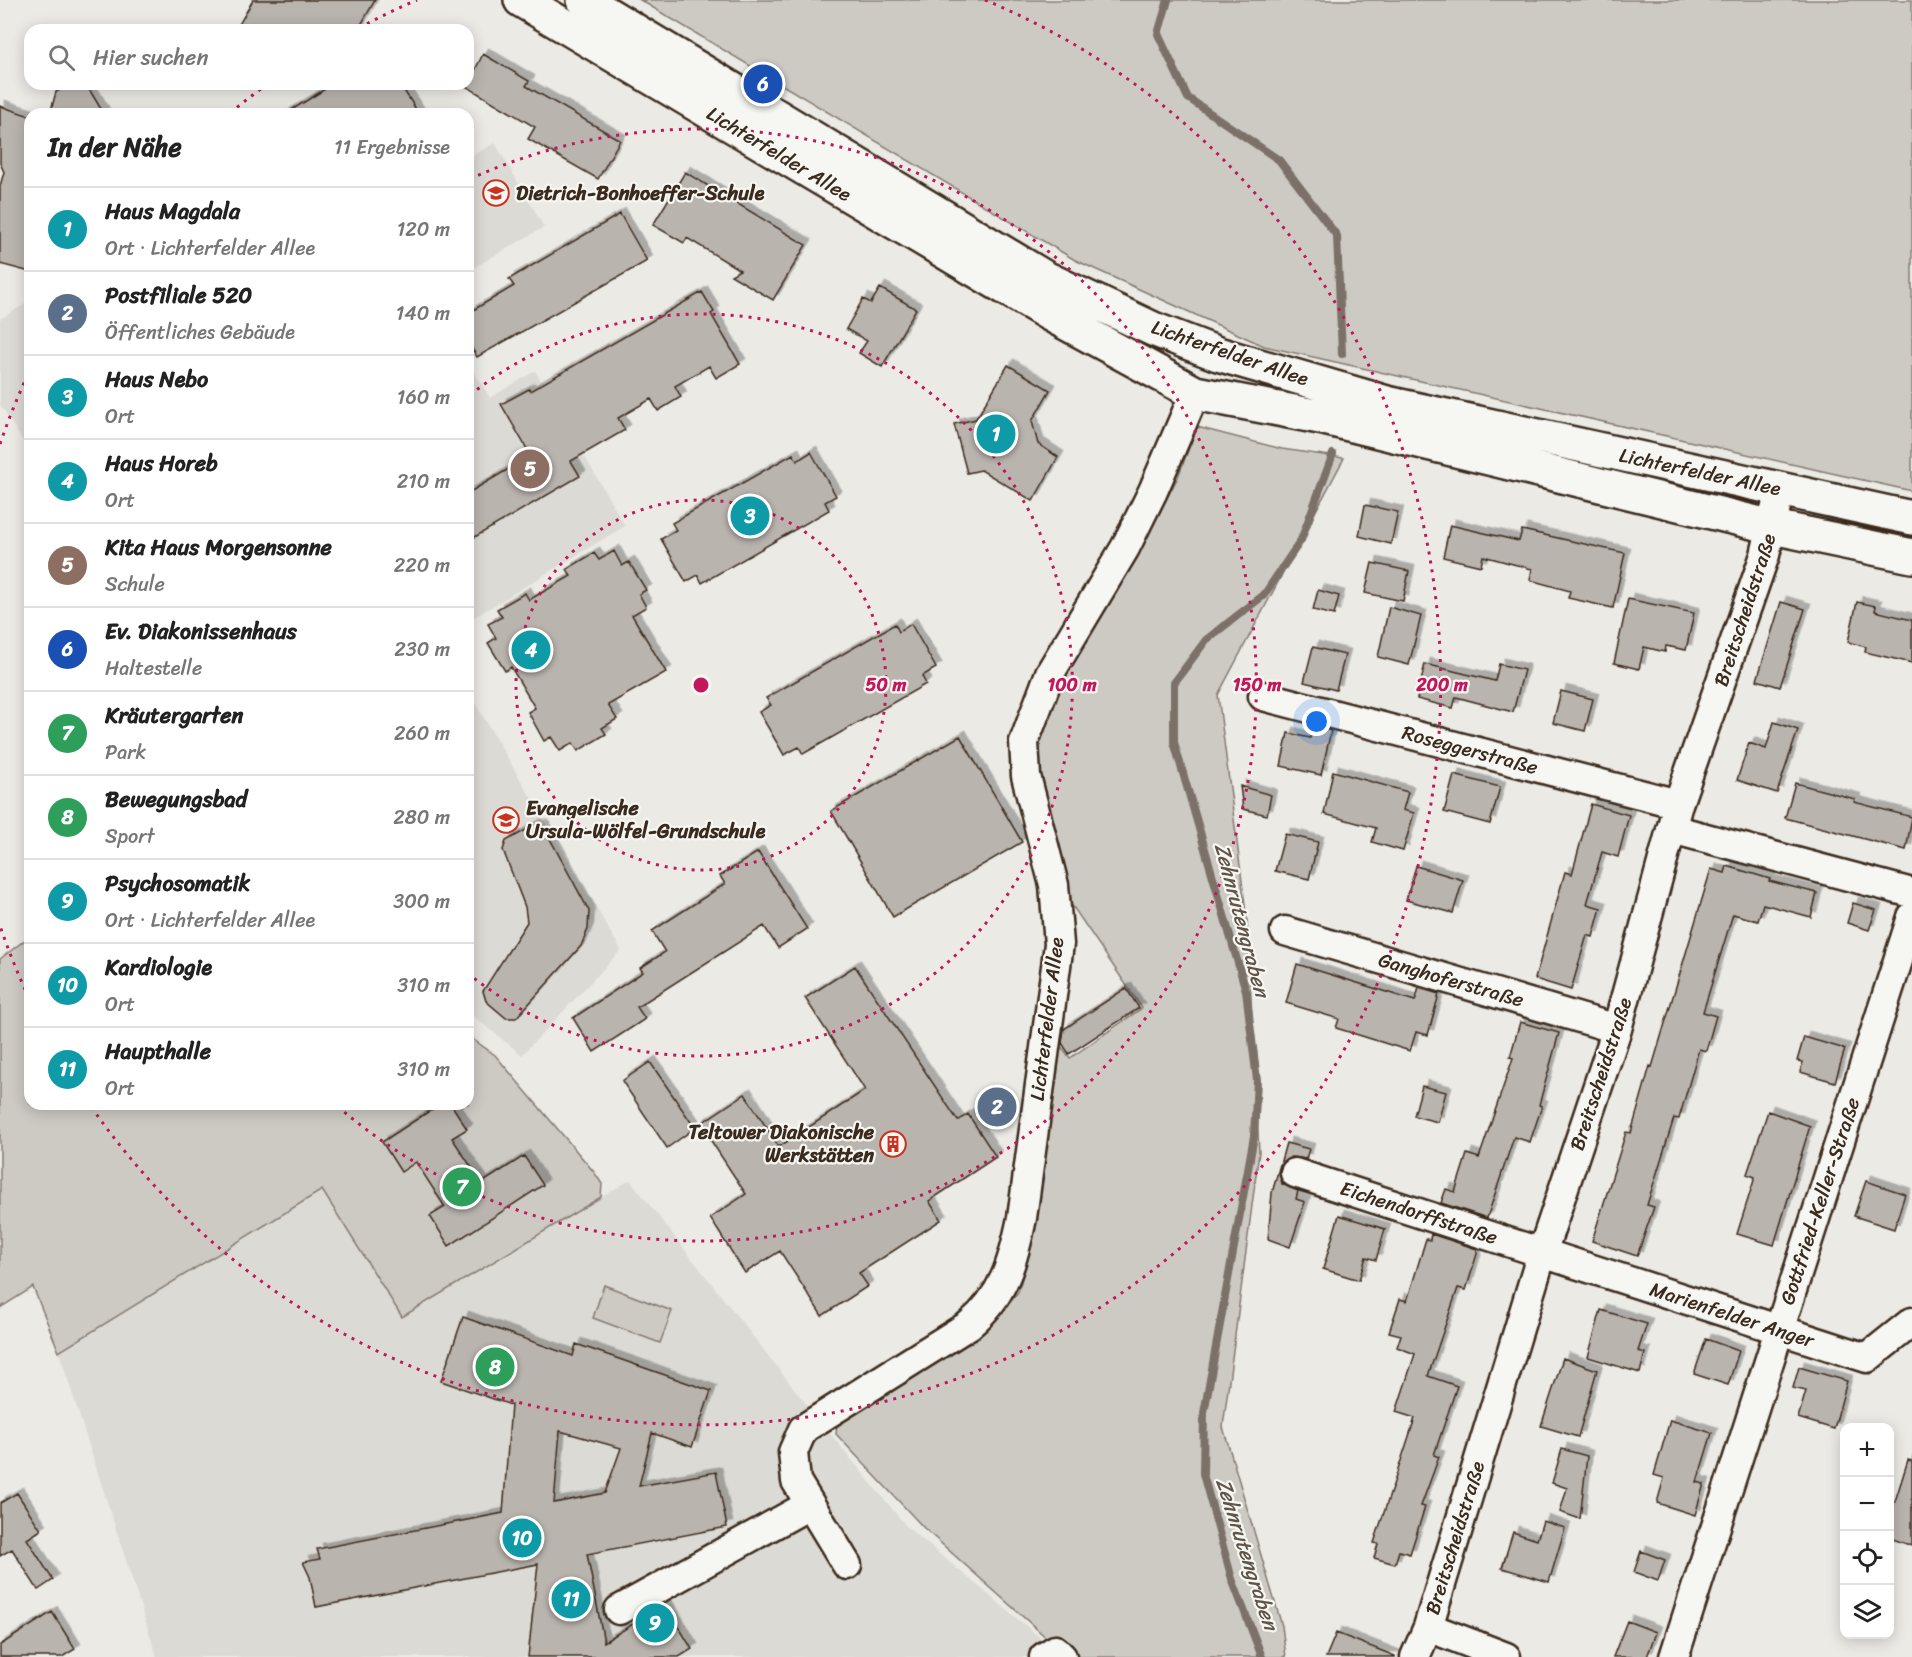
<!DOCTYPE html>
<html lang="de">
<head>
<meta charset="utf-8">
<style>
	:root { --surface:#fff; --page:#f2f2f2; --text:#222; --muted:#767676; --line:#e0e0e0; --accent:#c8321e }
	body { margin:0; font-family:Sriracha,sans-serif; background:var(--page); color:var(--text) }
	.controls { position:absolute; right:18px; bottom:18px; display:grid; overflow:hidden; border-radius:12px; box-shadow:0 3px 15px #0003 }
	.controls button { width:54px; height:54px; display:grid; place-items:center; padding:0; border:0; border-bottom:2px solid var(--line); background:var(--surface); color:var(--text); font:30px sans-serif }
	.you { position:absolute; left:1317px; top:722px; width:21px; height:21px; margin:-15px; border:4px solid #fff; border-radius:50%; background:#1a73e8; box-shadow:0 0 0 9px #1a73e833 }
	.badge { display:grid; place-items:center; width:39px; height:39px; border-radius:50%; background:var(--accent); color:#fff; font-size:20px; font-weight:700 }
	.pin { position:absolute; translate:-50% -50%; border:3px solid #fff; box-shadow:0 2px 6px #0006 }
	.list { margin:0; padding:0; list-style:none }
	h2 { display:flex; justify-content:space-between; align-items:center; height:78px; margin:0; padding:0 24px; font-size:26px }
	h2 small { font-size:20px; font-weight:400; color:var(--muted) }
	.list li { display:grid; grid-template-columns:39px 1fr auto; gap:18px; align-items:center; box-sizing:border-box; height:84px; padding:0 24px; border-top:2px solid var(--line) }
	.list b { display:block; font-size:22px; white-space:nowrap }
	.list p { margin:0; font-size:20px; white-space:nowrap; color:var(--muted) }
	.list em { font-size:20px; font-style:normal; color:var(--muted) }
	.icon { flex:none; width:33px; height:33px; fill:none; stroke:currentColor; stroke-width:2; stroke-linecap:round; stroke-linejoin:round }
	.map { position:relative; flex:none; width:1912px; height:1657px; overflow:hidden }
	.search { position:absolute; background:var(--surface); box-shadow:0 3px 15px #0003; left:24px; top:24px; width:450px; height:66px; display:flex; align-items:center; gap:15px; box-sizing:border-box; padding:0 21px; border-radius:18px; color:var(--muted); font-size:22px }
	.panel { position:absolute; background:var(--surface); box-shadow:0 3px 15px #0003; left:24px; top:108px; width:450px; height:1002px; border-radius:18px }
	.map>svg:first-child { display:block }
	.built { fill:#dcdad4 }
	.green { fill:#cdcac4; stroke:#847a71; stroke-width:1.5 }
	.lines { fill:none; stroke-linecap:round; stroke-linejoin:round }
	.stream { stroke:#7c7167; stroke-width:8 }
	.building { fill:#bab4ae; stroke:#3b2a1e; stroke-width:1.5; fill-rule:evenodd; filter:url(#shadow) }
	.minor-casing { stroke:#3b2a1e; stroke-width:33 }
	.major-casing { stroke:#3b2a1e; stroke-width:38 }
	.minor { stroke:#f6f6f2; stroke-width:28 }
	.major { stroke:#f6f6f2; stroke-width:33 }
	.ring { fill:none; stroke:#c2185b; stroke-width:3; stroke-dasharray:3 6 }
	.labels { text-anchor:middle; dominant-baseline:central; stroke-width:4.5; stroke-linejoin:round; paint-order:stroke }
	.street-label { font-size:20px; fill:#3b2a1e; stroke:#f6f6f2 }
	.poi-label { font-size:20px; font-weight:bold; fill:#3b2a1e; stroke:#f6f6f2; text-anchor:start }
	.water-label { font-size:21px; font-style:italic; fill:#615449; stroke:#f6f6f2 }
	.centre { fill:#c2185b; stroke:#f6f6f2; stroke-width:3 }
	.ring-label { font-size:18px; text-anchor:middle; font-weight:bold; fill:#c2185b; stroke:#f6f6f2; stroke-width:4.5; stroke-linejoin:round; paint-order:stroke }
</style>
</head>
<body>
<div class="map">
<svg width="1912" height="1657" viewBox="0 0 1912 1657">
	<defs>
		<filter id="shadow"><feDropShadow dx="5.5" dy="-5.5" stdDeviation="0" flood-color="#0004"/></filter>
	</defs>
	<rect width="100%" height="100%" fill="#ebeae5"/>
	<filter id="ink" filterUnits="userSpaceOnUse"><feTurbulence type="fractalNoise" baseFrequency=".0167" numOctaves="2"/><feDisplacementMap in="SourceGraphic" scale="12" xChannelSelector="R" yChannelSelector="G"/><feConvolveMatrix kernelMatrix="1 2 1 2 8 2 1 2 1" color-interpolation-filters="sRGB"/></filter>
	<g filter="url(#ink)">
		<!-- built -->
		<path class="built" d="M495 143 544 227 468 271V158Z
			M30 301V453L0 404V319Z
			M468 363 490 398 535 371 625 526 468 621Z
			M468 691 621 950 522 1055 468 1012Z
			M630 1180 818 1419 907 1527 1055 1650 1044 1657H157L59 1352 323 1189 402 1317Z"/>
		<!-- green -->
		<path class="green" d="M640 0H1912V491L1264 346 1075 260Z
			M1197 427 1282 449 1344 458 1218 695 1247 920 1259 1152 1223 1427 1282 1626 1286 1657H1068L924 1528 836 1434 838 1414 957 1341 979 1337 1000 1316 1018 1292 1026 1265 1023 1246 1050 1032 1070 1058 1142 1008 1069 901 1042 813 1036 753 1066 666 1137 555 1178 477Z
			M1815 512 1912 528V542L1814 520 1812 517Z
			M30 936V1104H468V1036L495 1055 594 1172 602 1184 601 1197 402 1317 322 1190 59 1352 33 1287 0 1308V959Z
			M604 1285 672 1311 660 1343 593 1318Z"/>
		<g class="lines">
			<!-- stream -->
			<path class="stream" d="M1168 0 1158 34 1188 98 1279 160 1337 236 1342 354
				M1262 1657 1232 1579 1203 1474 1204 1413 1254 1136 1257 1080 1246 991 1174 742V683L1206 640 1264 595 1301 540 1333 454"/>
		</g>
		<!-- building -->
		<path class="building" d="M253 0H375L358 30H236Z
			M483 54 529 81 526 86 620 140 598 179 528 139 535 127 464 85 468 84Z
			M71 84 89 89 104 114H50L56 92Z
			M333 84H400L419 114H285Z
			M0 106 30 116V272L0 264V186L4 172 0 163Z
			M685 172 806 245 773 300 731 275 740 270 687 238 684 243 653 225Z
			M620 214 647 261 477 357 468 342V313L514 286 509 279Z
			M880 288 916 309 882 367 859 353 867 341 846 329 863 299 871 303Z
			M702 292 714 312 711 314 740 364 716 378 709 366 675 386 681 397 658 411 651 399 618 418 625 430 571 461 580 476 468 541V493L531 456 501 404 529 389 530 391Z
			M1008 365 1050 390 1032 421 1038 444 1058 457 1033 501 981 470 967 473 954 424 976 419Z
			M811 452 836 496 825 502 829 510 702 583 698 575 686 582 661 539 676 530 672 523 793 454 797 461Z
			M1365 505 1398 512 1391 544 1359 536Z
			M1450 525 1519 541 1522 530 1625 553 1613 608 1568 598 1570 591 1530 580 1532 569 1483 556 1481 566 1443 557Z
			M614 551 622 566 629 562 646 590 639 594 646 607 632 615 666 672 608 705 617 719 602 728 606 734 578 751 573 743 560 751 551 737 544 741 528 712 535 708 511 667 505 671 488 643 496 638 488 624 502 617 497 609 525 593 529 600 571 576 567 569 594 553 599 560Z
			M1372 563 1409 571 1403 601 1365 593Z
			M1318 590 1339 596 1334 615 1313 610Z
			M1628 599 1694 613 1686 650 1666 646 1665 652 1644 647 1639 669 1614 663Z
			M1781 602 1805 609 1780 687 1757 680Z
			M1857 602 1876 606 1875 611 1912 620V663L1865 652 1866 647 1848 642Z
			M1389 607 1421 616 1409 665 1378 657Z
			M895 624 899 632 911 624 936 668 922 676 926 684 803 754 799 747 784 755 759 712 771 705 766 698Z
			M1313 647 1345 655 1336 690 1304 682Z
			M1425 664 1495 681 1499 664 1524 670 1513 712 1456 697 1453 708 1417 699Z
			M1561 691 1593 699 1585 731 1553 723Z
			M1774 722 1798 730 1777 793 1737 780 1749 743 1766 749Z
			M1313 726 1331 731 1321 775 1281 766 1288 733 1310 738Z
			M960 736 1022 842 893 917 831 811Z
			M1333 771 1408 792 1403 810 1414 813 1403 851 1372 842 1376 828 1324 814Z
			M1454 775 1500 787 1490 824 1444 812Z
			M1795 783 1855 799 1854 802 1912 817 1906 850 1785 818Z
			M1240 786 1271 795 1267 815 1243 809Z
			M1591 804 1629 815 1618 857 1602 852 1587 904 1601 908 1593 937 1587 935 1571 990 1535 979 1565 872 1572 874Z
			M535 825 543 826 589 911 588 929 581 946 516 1018H506L486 1001 483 991 527 922 525 907 503 850 506 841Z
			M1285 834 1318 842 1309 879 1275 871Z
			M758 852 807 929 778 948 764 926 637 1007 645 1019 594 1052 573 1018 643 972 640 968 665 952 652 931 725 884 720 876Z
			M1416 866 1463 880 1453 913 1406 900Z
			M1727 866 1770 879 1769 881 1817 893 1811 917 1763 904 1758 921 1733 914 1703 1012 1716 1016 1706 1051 1699 1049 1679 1119 1674 1118 1647 1205 1654 1207 1637 1256 1592 1241 1626 1132 1631 1133 1650 1066 1652 1067 1711 869 1725 873Z
			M1853 903 1876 910 1869 930 1847 923Z
			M1297 964 1415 1001 1419 988 1439 994 1428 1035 1416 1032 1410 1051 1336 1028 1339 1019 1286 1003Z
			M855 966 958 1121 968 1114 996 1157 929 1201 941 1220 859 1273 868 1286 822 1316 780 1251 745 1273 710 1218 746 1194 700 1124 745 1094 779 1147 865 1090 805 998Z
			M1126 988 1139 1008 1069 1054 1062 1043 1064 1029Z
			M1520 1022 1559 1033 1539 1105 1542 1106 1530 1142 1514 1137 1487 1218 1441 1203 1446 1189 1455 1192 1467 1154 1479 1158 1513 1058 1510 1057Z
			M1804 1037 1845 1049 1835 1082 1800 1072 1803 1062 1797 1061Z
			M650 1062 695 1128 667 1148 622 1081Z
			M1422 1086 1446 1092 1438 1122 1414 1116Z
			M440 1104H451L467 1129 452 1138 482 1183 524 1156 543 1185 449 1246 430 1216 445 1207 416 1162 401 1172 382 1142Z
			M1768 1111 1810 1126 1774 1245 1737 1234 1755 1177 1747 1174Z
			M1286 1143 1309 1149 1306 1159 1291 1157 1284 1161 1279 1168 1282 1184 1298 1191 1296 1199 1305 1202 1290 1247 1268 1239 1272 1193Z
			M1866 1181 1905 1194 1894 1229 1854 1216Z
			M1339 1215 1385 1229 1376 1260 1366 1257 1359 1280 1323 1269Z
			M1431 1234 1477 1249V1254L1466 1290 1458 1288 1428 1376 1457 1386 1434 1455 1439 1457 1421 1506 1425 1507 1410 1554 1399 1551 1395 1564 1374 1558 1378 1544 1374 1543 1415 1418 1396 1412 1415 1354 1397 1347 1401 1335 1389 1332 1400 1299 1407 1301 1426 1239 1430 1240Z
			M1601 1310 1647 1324 1638 1351 1645 1353 1640 1373 1588 1357Z
			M463 1317 573 1356 576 1344 711 1391 692 1447 652 1433 639 1486 716 1472 727 1527 587 1554 604 1642 665 1604 692 1649 679 1657H528L538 1564 316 1607 310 1577 303 1562 320 1559 317 1549 503 1513 511 1405 441 1381ZM560 1431 621 1448 605 1493 554 1503Z
			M1706 1339 1739 1351 1728 1385 1694 1374Z
			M1563 1358 1597 1370 1578 1437 1541 1426Z
			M1799 1367 1847 1381 1834 1429 1798 1418 1806 1391 1793 1388Z
			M1670 1420 1712 1433 1697 1482 1704 1484 1695 1515 1657 1503 1664 1478 1654 1475Z
			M1562 1449 1587 1456 1580 1519 1560 1512 1567 1488 1552 1483Z
			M1908 1460 1912 1461V1546L1890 1538V1517Z
			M17 1493 41 1530 27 1539 53 1580 38 1590 12 1549 0 1556V1503Z
			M1543 1521 1565 1528 1549 1582 1502 1568 1513 1532 1537 1540Z
			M1641 1551 1665 1560 1658 1581 1634 1572Z
			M52 1612 75 1649 62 1657H0V1645Z
			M1627 1621 1656 1632 1647 1657H1613Z
			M1336 1633 1395 1656V1657H1326Z"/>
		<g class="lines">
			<!-- minor casing -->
			<g class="minor-casing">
				<path id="minor" d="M1263 696 1678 804
					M1672 829 1912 893
					M1285 931 1617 1029
					M1295 1173 1867 1358 1912 1322
					M847 1565 796 1481 793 1452 803 1429 969 1325C1004 1296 1013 1262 1022 1218L1059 944 1054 885 1026 776 1024 742 1050 673 1125 548 1153 491 1195 393
					M619 1610 809 1505
					M1428 1627 1506 1657
					M1044 1657 1055 1650 1062 1657
					M1415 1657 1428 1627 1542 1253 1617 1029 1678 804 1765 555 1780 489
					M1674 1657 1912 917"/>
			</g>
			<!-- major casing -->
			<g class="major-casing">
				<path id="major" d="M521 0 1048 313 1195 393 1320 417 1773 527 1912 556
					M584 0 1045 278 1153 329 1218 354 1387 403 1912 518"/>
			</g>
			<!-- minor -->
			<use href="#minor" class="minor"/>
			<!-- major -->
			<use href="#major" class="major"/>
		</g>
	</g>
	<!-- distance rings -->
	<g class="ring">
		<circle cx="701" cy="685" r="185"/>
		<path d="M470 395A371 371 0 1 1 470 975"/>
		<path d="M470 179A556 556 0 1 1 336 1105"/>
		<path d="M29 998A741 741 0 0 1 0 926M0 444A741 741 0 0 1 29 372M230 113A741 741 0 0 1 265 86M359 28A741 741 0 0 1 417 0M985 0A741 741 0 1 1 90 1105"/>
	</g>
	<!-- icons -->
	<defs>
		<g id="school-ring" transform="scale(1.35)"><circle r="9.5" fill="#f6f6f2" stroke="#c8321e" stroke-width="1.5"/><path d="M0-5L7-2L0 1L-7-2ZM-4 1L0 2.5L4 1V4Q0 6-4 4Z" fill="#c8321e"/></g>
		<g id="building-ring" transform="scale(1.35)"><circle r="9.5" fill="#f6f6f2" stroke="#c8321e" stroke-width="1.5"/><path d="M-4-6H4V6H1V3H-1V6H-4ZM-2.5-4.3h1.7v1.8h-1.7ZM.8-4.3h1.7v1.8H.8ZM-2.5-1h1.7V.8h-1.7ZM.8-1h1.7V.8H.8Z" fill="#c8321e"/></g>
	</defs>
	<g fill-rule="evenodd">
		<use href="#school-ring" x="496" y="193"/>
		<use href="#school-ring" x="506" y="820"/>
		<use href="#building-ring" x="893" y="1144"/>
	</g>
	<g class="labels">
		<!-- street labels -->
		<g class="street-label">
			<text transform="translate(779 154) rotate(31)">Lichterfelder Allee</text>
			<text transform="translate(1230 353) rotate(19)">Lichterfelder Allee</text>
			<text transform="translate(1700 472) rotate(12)">Lichterfelder Allee</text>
			<text transform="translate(1745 610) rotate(-72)">Breitscheidstraße</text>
			<text transform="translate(1470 750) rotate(15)">Roseggerstraße</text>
			<text transform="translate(1451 980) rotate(16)">Ganghoferstraße</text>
			<text transform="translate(1047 1019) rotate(-83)">Lichterfelder Allee</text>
			<text transform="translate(1601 1074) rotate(-72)">Breitscheidstraße</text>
			<text transform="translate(1820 1201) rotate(-72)">Gottfried-Keller-Straße</text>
			<text transform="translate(1419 1213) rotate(18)">Eichendorffstraße</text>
			<text transform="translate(1732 1315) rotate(18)">Marienfelder Anger</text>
			<text transform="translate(1455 1538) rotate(-73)">Breitscheidstraße</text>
		</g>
		<!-- poi labels -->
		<g class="poi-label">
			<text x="516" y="193">Dietrich-Bonhoeffer-Schule</text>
			<text x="526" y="808">Evangelische<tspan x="526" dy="23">Ursula-Wölfel-Grundschule</tspan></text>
			<text x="874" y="1132" text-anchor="end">Teltower Diakonische<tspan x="874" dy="23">Werkstätten</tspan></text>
		</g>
		<!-- water labels -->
		<g class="water-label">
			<text transform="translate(1242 920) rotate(75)">Zehnrutengraben</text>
			<text transform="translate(1247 1554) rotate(72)">Zehnrutengraben</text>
		</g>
	</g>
	<circle cx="701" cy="685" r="9" class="centre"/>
	<g class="ring-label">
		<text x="886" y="691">50 m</text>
		<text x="1072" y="691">100 m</text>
		<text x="1257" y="691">150 m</text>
		<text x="1442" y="691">200 m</text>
	</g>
</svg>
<div class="controls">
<button>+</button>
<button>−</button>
<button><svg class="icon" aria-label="locate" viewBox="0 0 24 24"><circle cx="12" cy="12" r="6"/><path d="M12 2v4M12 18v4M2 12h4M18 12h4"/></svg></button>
<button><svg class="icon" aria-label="layers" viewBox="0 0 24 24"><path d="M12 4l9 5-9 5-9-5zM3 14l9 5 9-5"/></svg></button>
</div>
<div class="you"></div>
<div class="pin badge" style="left:996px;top:434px;background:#0f9aa8">1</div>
<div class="pin badge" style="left:997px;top:1107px;background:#5c6f8a">2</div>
<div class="pin badge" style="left:750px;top:516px;background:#0f9aa8">3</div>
<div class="pin badge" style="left:531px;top:650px;background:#0f9aa8">4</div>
<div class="pin badge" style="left:530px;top:469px;background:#8d6e63">5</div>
<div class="pin badge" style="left:763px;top:84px;background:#1a4fb4">6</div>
<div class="pin badge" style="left:462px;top:1187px;background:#2e9e5b">7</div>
<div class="pin badge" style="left:495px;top:1367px;background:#2e9e5b">8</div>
<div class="pin badge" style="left:655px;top:1623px;background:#0f9aa8">9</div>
<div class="pin badge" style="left:522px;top:1538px;background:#0f9aa8">10</div>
<div class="pin badge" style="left:571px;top:1599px;background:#0f9aa8">11</div>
<div class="search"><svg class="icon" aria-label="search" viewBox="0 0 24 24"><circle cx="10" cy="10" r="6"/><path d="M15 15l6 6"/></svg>Hier suchen</div>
<section class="panel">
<h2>In der Nähe<small>11 Ergebnisse</small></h2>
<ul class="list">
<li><span class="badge" style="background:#0f9aa8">1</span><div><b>Haus Magdala</b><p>Ort · Lichterfelder Allee</p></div><em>120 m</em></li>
<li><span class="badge" style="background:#5c6f8a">2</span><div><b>Postfiliale 520</b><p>Öffentliches Gebäude</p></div><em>140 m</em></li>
<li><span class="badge" style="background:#0f9aa8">3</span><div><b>Haus Nebo</b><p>Ort</p></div><em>160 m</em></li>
<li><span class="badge" style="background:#0f9aa8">4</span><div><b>Haus Horeb</b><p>Ort</p></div><em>210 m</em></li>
<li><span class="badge" style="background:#8d6e63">5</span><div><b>Kita Haus Morgensonne</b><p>Schule</p></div><em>220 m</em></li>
<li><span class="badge" style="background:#1a4fb4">6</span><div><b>Ev. Diakonissenhaus</b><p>Haltestelle</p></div><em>230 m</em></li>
<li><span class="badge" style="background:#2e9e5b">7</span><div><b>Kräutergarten</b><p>Park</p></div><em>260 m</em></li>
<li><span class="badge" style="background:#2e9e5b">8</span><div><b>Bewegungsbad</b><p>Sport</p></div><em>280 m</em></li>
<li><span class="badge" style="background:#0f9aa8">9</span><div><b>Psychosomatik</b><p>Ort · Lichterfelder Allee</p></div><em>300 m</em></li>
<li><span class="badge" style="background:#0f9aa8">10</span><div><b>Kardiologie</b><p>Ort</p></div><em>310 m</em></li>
<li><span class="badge" style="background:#0f9aa8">11</span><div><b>Haupthalle</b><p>Ort</p></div><em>310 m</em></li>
</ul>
</section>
</div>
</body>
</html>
